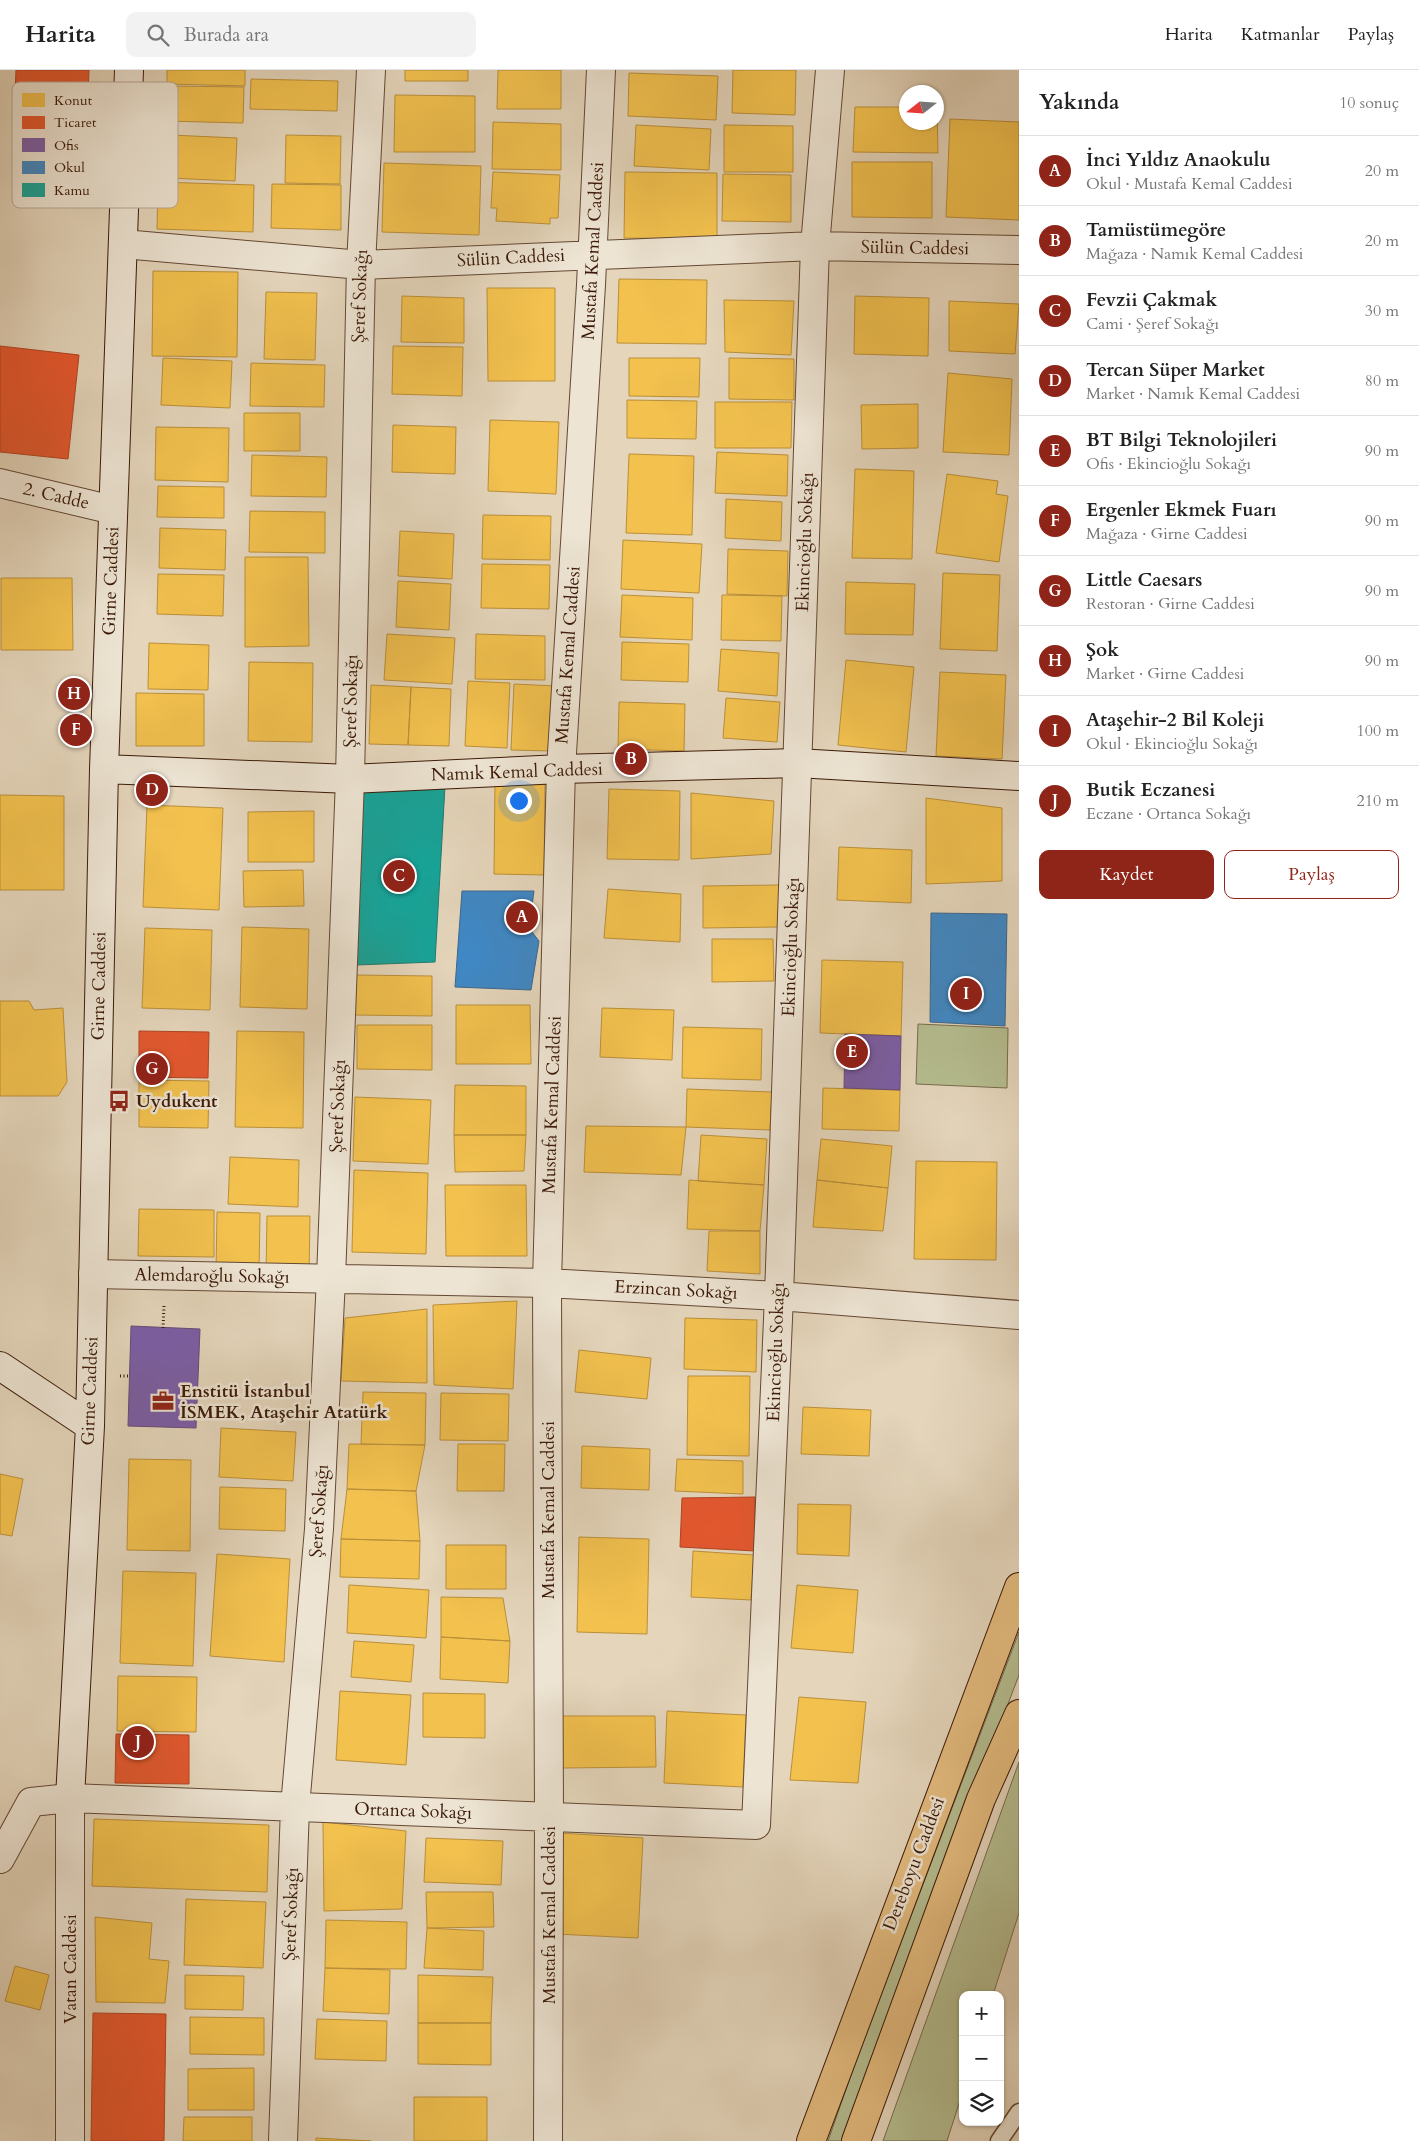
<!DOCTYPE html>
<html lang="tr">
<head>
<meta charset="utf-8">
<style>
	:root { --surface:#fff; --page:#f2f2f2; --text:#222; --muted:#767676; --line:#e0e0e0; --accent:#8f2418 }
	body { margin:0; font-family:Cardo,serif; background:var(--page); color:var(--text) }
	.controls { position:absolute; right:15px; bottom:15px; display:grid; overflow:hidden; border-radius:10px; box-shadow:0 1px 4px #0004 }
	.controls button { width:45px; height:45px; display:grid; place-items:center; padding:0; border:0; border-bottom:1px solid var(--line); background:var(--surface); color:var(--text); font:25px sans-serif }
	.compass { position:absolute; left:899px; top:15px; width:45px; height:45px; border-radius:50%; background:var(--surface); box-shadow:0 1px 4px #0004; rotate:253deg }
	.you { position:absolute; left:518px; top:730px; width:18px; height:18px; margin:-12px; border:4px solid #fff; border-radius:50%; background:#1a73e8; box-shadow:0 0 0 8px #1a73e833 }
	.badge { display:grid; place-items:center; width:32px; height:32px; border-radius:50%; background:var(--accent); color:#fff; font-size:16px; font-weight:700 }
	.pin { position:absolute; translate:-50% -50%; border:2px solid #fff; box-shadow:0 1px 5px #0006 }
	.list { margin:0; padding:0; list-style:none }
	h2 { display:flex; justify-content:space-between; align-items:center; height:65px; margin:0; padding:0 20px; font-size:21px }
	h2 small { font-size:16px; font-weight:400; color:var(--muted) }
	.list li { display:grid; grid-template-columns:32px 1fr auto; gap:15px; align-items:center; box-sizing:border-box; height:70px; padding:0 20px; border-top:1px solid var(--line) }
	.list b { display:block; font-size:19px; white-space:nowrap }
	.list p { margin:0; font-size:16px; white-space:nowrap; color:var(--muted) }
	.list em { font-size:16px; font-style:normal; color:var(--muted) }
	.actions { display:flex; gap:10px; padding:15px 20px }
	.actions a { flex:1; padding:11px 0; border:1px solid var(--accent); border-radius:10px; text-align:center; font-size:18px; color:var(--accent) }
	.actions .main { background:var(--accent); color:#fff }
	.icon { flex:none; width:28px; height:28px; fill:none; stroke:currentColor; stroke-width:2; stroke-linecap:round; stroke-linejoin:round }
	.map { position:relative; flex:none; width:1019px; height:2071px; overflow:hidden }
	header { display:flex; align-items:center; gap:30px; box-sizing:border-box; height:70px; padding:0 25px; background:var(--surface); border-bottom:1px solid var(--line) }
	header strong { font-size:24px }
	nav { display:flex; gap:28px; margin-inline-start:auto; font-size:18px }
	.search { width:350px; height:45px; background:var(--page); display:flex; align-items:center; gap:12px; box-sizing:border-box; padding:0 18px; border-radius:10px; color:var(--muted); font-size:19px }
	main { display:flex }
	aside { flex:1; background:var(--surface) }
	.map>svg:first-child { display:block }
	.green { fill:#b5bd90; stroke:#786b4c }
	.homes { fill:#f2c14e; stroke:#bb8f39 }
	.shops { fill:#e4572e; stroke:#b14422 }
	.offices { fill:#7b5ea7; stroke:#684977 }
	.schools { fill:#3f88c5; stroke:#3e678c }
	.public { fill:#17a398; stroke:#227a6c }
	.lines { fill:none; stroke-linecap:round; stroke-linejoin:round }
	.lane-casing { stroke:#654834; stroke-width:19 }
	.street-casing { stroke:#654834; stroke-width:30 }
	.secondary-casing { stroke:#3b1907; stroke-width:30 }
	.primary-casing { stroke:#3b1907; stroke-width:30 }
	.path { stroke:#3b1907; stroke-width:3; stroke-dasharray:1 2.5; stroke-linecap:butt }
	.lane { stroke:#ede4d3; stroke-width:16 }
	.street { stroke:#ede4d3; stroke-width:28 }
	.secondary { stroke:#ede4d3; stroke-width:28 }
	.primary { stroke:#e2ba7e; stroke-width:28 }
	.labels { text-anchor:middle; dominant-baseline:central; stroke-width:5; stroke-linejoin:round; paint-order:stroke }
	.street-label { font-size:18px; fill:#3b1907; stroke:#ede4d3 }
	.poi-label { font-size:18px; font-weight:bold; fill:#3b1907; stroke:#ede4d3; text-anchor:start }
	.key { fill:#ede4d3; stroke:#b8a796; stroke-width:1 }
	.key-label { font-size:14px; fill:#3b1907 }
</style>
</head>
<body>
<header>
<strong>Harita</strong>
<div class="search"><svg class="icon" aria-label="search" viewBox="0 0 24 24"><circle cx="10" cy="10" r="6"/><path d="M15 15l6 6"/></svg>Burada ara</div>
<nav><a>Harita</a><a>Katmanlar</a><a>Paylaş</a></nav>
</header>
<main>
<div class="map">
<svg width="1019" height="2071" viewBox="0 0 1019 2071">
	<rect width="100%" height="100%" fill="#e4d5bb"/>
	<filter id="stains"><feTurbulence type="fractalNoise" baseFrequency=".004" numOctaves="4"/><feColorMatrix values="0 0 0 0 .2 0 0 0 0 .09 0 0 0 0 .02 0 0 0 .5 -.17"/></filter>
	<radialGradient id="worn" r=".72"><stop offset=".6" stop-color="#630" stop-opacity="0"/><stop offset="1" stop-color="#630" stop-opacity=".3"/></radialGradient>
	<!-- green -->
	<path class="green" d="M918 954 1008 958 1007 1018 916 1014Z
		M1019 1562V1605L842 2071H828L857 1988Z
		M1019 1692V1843L993 1925H963V2021L947 2071H883Z"/>
	<!-- homes -->
	<path class="homes" d="M167 0H245V16L167 14Z
		M405 0H468V11H405Z
		M498 0H561V39H497Z
		M733 0H796L795 45 732 43Z
		M629 3 718 6 716 50 628 46Z
		M251 9 338 11 337 41 250 39Z
		M166 16 244 17 243 53 165 51Z
		M395 25 475 26V82H394Z
		M855 37H906V52H936L937 37 938 83 853 82Z
		M950 49 1019 52V150L946 147Z
		M493 52 561 54V100L492 99Z
		M636 55 711 59 709 100 634 96Z
		M724 55 793 56V102H724Z
		M170 65 237 68 235 111 168 108Z
		M286 65 341 66 340 114 285 113Z
		M852 92H932V148L852 147Z
		M384 93 481 96 479 165 382 162Z
		M493 102 560 105 558 148H550V154L496 151 497 138H491Z
		M625 102 717 103V169L624 168Z
		M723 104 791 105V152L722 151Z
		M158 112 254 115 253 162 157 159Z
		M272 114 341 115V160L271 158Z
		M153 201 238 202 237 287 152 286Z
		M619 209 707 210 706 274 617 273Z
		M487 218H555V311H488Z
		M266 222 317 223 315 290 264 289Z
		M402 226 464 228V273L401 272Z
		M855 226 929 228 928 286 854 284Z
		M724 230 794 231 791 285 725 282Z
		M949 231 1019 234 1015 284 949 281Z
		M393 276 463 277 462 326 392 324Z
		M163 288 232 291 230 338 161 335Z
		M629 288H700L699 327 629 326Z
		M729 288 794 289V330L729 329Z
		M251 293 325 295 324 337 250 336Z
		M948 303 1012 309 1009 385 943 382Z
		M627 330 697 331 696 369 627 368Z
		M715 332H792L791 378H715Z
		M918 334V378L862 379 861 335Z
		M244 343H300V381H244Z
		M490 350 559 352 556 424 488 421Z
		M393 355 456 357 455 404 392 402Z
		M156 357 229 358 228 412 155 410Z
		M717 382 788 385 787 426 715 423Z
		M629 384 694 386 692 465 626 463Z
		M252 385 327 387 326 427 251 426Z
		M855 399 914 401 912 489 852 488Z
		M947 404 998 411 996 424 1008 426 999 492 936 483Z
		M158 416 224 417V448L157 447Z
		M726 429 782 432 781 471 725 468Z
		M250 441 325 442V483L249 482Z
		M483 445 551 446 550 490 482 489Z
		M160 458 226 460 225 500 159 498Z
		M400 461 454 464 452 509 398 506Z
		M623 470 702 474 699 523 621 519Z
		M728 479 788 481 787 526 727 524Z
		M245 487H308L309 576 245 577Z
		M482 494 550 495 549 539 481 538Z
		M943 503 1000 505 997 581 940 579Z
		M158 504 224 505 223 546 157 544Z
		M1 508H72L73 580H1Z
		M398 511 451 514 449 560 396 557Z
		M846 512 915 514 913 565 845 564Z
		M622 525 693 528 692 570 620 567Z
		M722 525 782 526 781 571 721 570Z
		M387 564 455 568 452 614 384 610Z
		M476 564 545 566V610L475 609Z
		M622 572 689 574 688 612 621 610Z
		M149 573 209 575 208 620 148 619Z
		M721 579 779 583 777 626 718 621Z
		M846 590 914 597 906 682 838 675Z
		M249 592 313 593 312 672 248 671Z
		M940 602 1006 605 1002 689 936 686Z
		M468 611 510 613 507 678 465 676Z
		M514 614 556 616 552 681 511 680Z
		M371 615 411 617 408 675 369 674Z
		M411 617 451 619 449 676 408 675Z
		M136 623 204 624V676H136Z
		M726 628 780 632 777 672 723 668Z
		M619 632 685 634 684 681 618 679Z
		M495 711 545 712 544 805 494 804Z
		M609 719 680 721 679 790 607 789Z
		M691 723 774 731 771 784 691 789Z
		M0 725 64 726V820H0Z
		M926 728 1002 738V811L926 814Z
		M147 735 223 738 219 840 143 837Z
		M314 741V792H248V742Z
		M839 777 912 780 911 833 837 830Z
		M303 800 304 836 244 837 243 801Z
		M779 815V857L703 858V816Z
		M608 819 681 824 680 872 604 868Z
		M242 857 309 859 307 939 240 937Z
		M145 858 212 860 210 940 142 938Z
		M712 869H773L774 911 712 912Z
		M822 890 903 892 901 966 820 963Z
		M356 905 432 906V946L355 945Z
		M0 931H29L34 940 63 938 67 1012 58 1026H0Z
		M456 935H530L531 994H456Z
		M602 938 674 940 672 990 600 987Z
		M357 955H432V1000L357 999Z
		M683 957 762 959 761 1010 682 1008Z
		M237 961 304 962 303 1058 235 1057Z
		M139 1010 209 1011 208 1058 139 1057Z
		M455 1015 526 1016V1065H454Z
		M823 1018 900 1020 899 1061 822 1059Z
		M687 1019 772 1022 770 1060 686 1057Z
		M355 1027 431 1030 428 1094 353 1091Z
		M586 1056 686 1057 681 1105 584 1102Z
		M454 1065H526L524 1101 455 1102Z
		M701 1065 767 1069 764 1115 698 1111Z
		M821 1069 892 1076 888 1118 817 1110Z
		M230 1087 299 1090 298 1137 228 1134Z
		M916 1091 997 1092 996 1190 914 1189Z
		M354 1100 428 1103 426 1184 352 1182Z
		M689 1110 764 1115 760 1161 687 1159Z
		M817 1110 888 1118 883 1161 813 1157Z
		M445 1115H526L527 1186H446Z
		M139 1139 214 1140V1187L138 1186Z
		M217 1142 260 1143 259 1202H216Z
		M267 1146H310L309 1206 266 1205Z
		M709 1161H760V1204L707 1201Z
		M517 1231 513 1319 434 1315 433 1235Z
		M427 1239V1313L341 1311 345 1248Z
		M685 1248 757 1250 756 1302 684 1299Z
		M579 1280 651 1288 647 1329 575 1322Z
		M688 1306H750L749 1386 687 1385Z
		M363 1322 426 1323 425 1375 361 1374Z
		M441 1323 509 1324 508 1371 440 1370Z
		M803 1337 871 1340 869 1386 801 1384Z
		M221 1358 296 1362 293 1411 219 1407Z
		M349 1374 425 1375 416 1421 347 1419Z
		M458 1374H505L504 1421H457Z
		M582 1376 650 1379 649 1420 581 1418Z
		M129 1389 191 1390 190 1481 127 1480Z
		M677 1389 743 1391V1424L675 1421Z
		M0 1404 23 1409 12 1466 0 1464Z
		M220 1417 286 1419 285 1461 219 1459Z
		M347 1419 416 1421 420 1471 341 1469Z
		M798 1434 851 1435 849 1486 797 1484Z
		M579 1467 649 1469 647 1564 577 1562Z
		M341 1469 420 1471 419 1509 340 1507Z
		M446 1475H506V1519H446Z
		M693 1481 754 1485 751 1530 691 1527Z
		M217 1484 290 1489 284 1592 210 1586Z
		M123 1501 196 1503 193 1596 120 1593Z
		M349 1515 429 1520 426 1568 347 1563Z
		M797 1515 858 1520 853 1583 791 1578Z
		M441 1527 503 1528 510 1571 441 1567Z
		M441 1567 510 1571 508 1613 440 1609Z
		M354 1571 414 1575 411 1612 351 1607Z
		M118 1606 197 1607 196 1662 117 1661Z
		M340 1621 411 1625 406 1695 336 1690Z
		M423 1623 485 1624V1668L423 1667Z
		M799 1627 866 1632 858 1713 790 1710Z
		M667 1641 746 1645 743 1717 664 1713Z
		M562 1646H655L656 1697 562 1698Z
		M94 1749 269 1755 267 1822 92 1816Z
		M323 1752 406 1761 402 1839 324 1841Z
		M559 1763 643 1768 638 1868 555 1864Z
		M426 1768 503 1771 501 1815 424 1812Z
		M426 1822H493L494 1857 427 1858Z
		M186 1829 266 1832 263 1898 184 1895Z
		M95 1847 152 1853 149 1889 169 1891 165 1933 96 1932Z
		M326 1850 407 1852 406 1899 325 1898Z
		M427 1858 484 1861 483 1900 424 1898Z
		M15 1896 49 1905 40 1940 5 1931Z
		M325 1898 390 1900 389 1944 323 1941Z
		M185 1905 244 1906 243 1940 185 1939Z
		M418 1905 493 1907 491 1953H418Z
		M190 1947 264 1948V1985L190 1984Z
		M317 1949 387 1951 386 1991 315 1989Z
		M418 1953H491V1995L418 1994Z
		M254 1998V2040H188V1999Z
		M414 2027H487V2071H414Z
		M184 2047H252V2071H183Z
		M316 2068 371 2071H316Z"/>
	<!-- shops -->
	<path class="shops" d="M16 0H89L86 76 13 73Z
		M0 276 79 285 68 389 0 382Z
		M139 961 209 962 208 1008 139 1007Z
		M755 1427V1481L680 1477 682 1428Z
		M116 1664 189 1665V1714L115 1713Z
		M93 1943 166 1944 164 2071H91Z"/>
	<!-- offices -->
	<path class="offices" d="M845 964 901 966 900 1020 844 1018Z
		M131 1256 200 1259 196 1358 128 1356Z"/>
	<!-- schools -->
	<path class="schools" d="M462 821H534L529 858 539 871 531 920 455 917Z
		M931 843 1007 844 1005 956 930 952Z"/>
	<!-- public -->
	<path class="public" d="M445 716 435 892 356 895 359 720Z"/>
	<g class="lines">
		<!-- lane casing -->
		<g class="lane-casing">
			<path id="lane" d="M999 2071 1019 2042"/>
		</g>
		<!-- street casing -->
		<g class="street-casing">
			<path id="street" d="M123 174 361 195 815 176 1019 180
				M0 413 113 440
				M93 1204 547 1213 779 1226 1019 1245
				M70 1728V2071
				M0 1789 31 1732 70 1728 756 1755 779 1226 815 176 830 0
				M283 2071 295 1737 319 1459 331 1208 350 709 361 195 371 0
				M548 2071 549 1746 547 1213 561 699 591 215 601 0"/>
		</g>
		<!-- secondary casing -->
		<g class="secondary-casing">
			<path id="secondary" d="M104 699 350 709 561 699 797 693 1019 706
				M0 1296 90 1356
				M70 1728 90 1356 104 699 129 0"/>
		</g>
		<!-- primary casing -->
		<g class="primary-casing">
			<path id="primary" d="M811 2071 1019 1517
				M856 2071 981 1729 1019 1644"/>
		</g>
		<!-- path -->
		<path class="path" d="M163 1258 164 1236
			M120 1306H129"/>
		<!-- lane -->
		<use href="#lane" class="lane"/>
		<!-- street -->
		<use href="#street" class="street"/>
		<!-- secondary -->
		<use href="#secondary" class="secondary"/>
		<!-- primary -->
		<use href="#primary" class="primary"/>
	</g>
	<!-- icons -->
	<defs>
		<g id="bus-bare" transform="scale(1.725)"><path d="M-5-6H5V4H4V6H2V4H-2V6H-4V4H-5ZM-3.5-4V0h7V-4ZM-3.5 1.2v1.5H-2V1.2ZM2 1.2v1.5H3.5V1.2Z" fill="#8f2418" stroke="#ede4d3" stroke-width="2.5" paint-order="stroke"/></g>
		<g id="office-bare" transform="scale(1.725)"><path d="M-6-3h4V-5.5h4V-3h4V5H-6ZM-1-4.5V-3h2v-1.5ZM-6 0V1H6V0Z" fill="#8f2418" stroke="#ede4d3" stroke-width="2.5" paint-order="stroke"/></g>
	</defs>
	<g fill-rule="evenodd">
		<use href="#bus-bare" x="119" y="1031"/>
		<use href="#office-bare" x="163" y="1331"/>
	</g>
	<g class="labels">
		<!-- street labels -->
		<g class="street-label">
			<text transform="translate(915 178) rotate(1)">Sülün Caddesi</text>
			<text transform="translate(593 181) rotate(-87)">Mustafa Kemal Caddesi</text>
			<text transform="translate(511 188) rotate(-3)">Sülün Caddesi</text>
			<text transform="translate(360 226) rotate(-88)">Şeref Sokağı</text>
			<text transform="translate(56 426) rotate(13)">2. Cadde</text>
			<text transform="translate(805 472) rotate(-88)">Ekincioğlu Sokağı</text>
			<text transform="translate(111 511) rotate(-88)">Girne Caddesi</text>
			<text transform="translate(568 585) rotate(-86)">Mustafa Kemal Caddesi</text>
			<text transform="translate(351 631) rotate(-89)">Şeref Sokağı</text>
			<text transform="translate(517 702) rotate(-2)">Namık Kemal Caddesi</text>
			<text transform="translate(791 877) rotate(-88)">Ekincioğlu Sokağı</text>
			<text transform="translate(99 916) rotate(-89)">Girne Caddesi</text>
			<text transform="translate(552 1035) rotate(-88)">Mustafa Kemal Caddesi</text>
			<text transform="translate(338 1036) rotate(-88)">Şeref Sokağı</text>
			<text transform="translate(212 1206) rotate(1)">Alemdaroğlu Sokağı</text>
			<text transform="translate(676 1220) rotate(3)">Erzincan Sokağı</text>
			<text transform="translate(776 1282) rotate(-88)">Ekincioğlu Sokağı</text>
			<text transform="translate(90 1321) rotate(-88)">Girne Caddesi</text>
			<text transform="translate(548 1440) rotate(-90)">Mustafa Kemal Caddesi</text>
			<text transform="translate(319 1441) rotate(-86)">Şeref Sokağı</text>
			<text transform="translate(413 1741) rotate(2)">Ortanca Sokağı</text>
			<text transform="translate(914 1794) rotate(-69)">Dereboyu Caddesi</text>
			<text transform="translate(291 1844) rotate(-88)">Şeref Sokağı</text>
			<text transform="translate(549 1845) rotate(-90)">Mustafa Kemal Caddesi</text>
			<text transform="translate(70 1899) rotate(-90)">Vatan Caddesi</text>
		</g>
		<!-- poi labels -->
		<g class="poi-label">
			<text x="136" y="1031">Uydukent</text>
			<text x="180" y="1321">Enstitü İstanbul<tspan x="180" dy="21">İSMEK, Ataşehir Atatürk</tspan></text>
		</g>
	</g>
	<!-- legend -->
	<rect x="12" y="12" width="166" height="126" rx="8" class="key"/>
	<rect x="22" y="23" width="23" height="14" fill="#f2c14e"/>
	<rect x="22" y="46" width="23" height="13" fill="#e4572e"/>
	<rect x="22" y="68" width="23" height="14" fill="#7b5ea7"/>
	<rect x="22" y="91" width="23" height="13" fill="#3f88c5"/>
	<rect x="22" y="113" width="23" height="14" fill="#17a398"/>
	<g class="key-label">
		<text x="54" y="35">Konut</text>
		<text x="54" y="57">Ticaret</text>
		<text x="54" y="80">Ofis</text>
		<text x="54" y="102">Okul</text>
		<text x="54" y="125">Kamu</text>
	</g>
	<rect width="100%" height="100%" filter="url(#stains)"/>
	<rect width="100%" height="100%" fill="url(#worn)"/>
</svg>
<div class="controls">
<button>+</button>
<button>−</button>
<button><svg class="icon" aria-label="layers" viewBox="0 0 24 24"><path d="M12 4l9 5-9 5-9-5zM3 14l9 5 9-5"/></svg></button>
</div>
<svg class="compass" viewBox="-18 -18 36 36"><path d="M0-13l5 13h-10z" fill="#e53935"/><path d="M0 13l5-13h-10z" fill="#767676"/></svg>
<div class="you"></div>
<div class="pin badge" style="left:522px;top:847px">A</div>
<div class="pin badge" style="left:631px;top:689px">B</div>
<div class="pin badge" style="left:399px;top:806px">C</div>
<div class="pin badge" style="left:152px;top:720px">D</div>
<div class="pin badge" style="left:852px;top:982px">E</div>
<div class="pin badge" style="left:76px;top:660px">F</div>
<div class="pin badge" style="left:152px;top:999px">G</div>
<div class="pin badge" style="left:74px;top:624px">H</div>
<div class="pin badge" style="left:966px;top:924px">I</div>
<div class="pin badge" style="left:138px;top:1672px">J</div>
</div>
<aside>
<h2>Yakında<small>10 sonuç</small></h2>
<ul class="list">
<li><span class="badge">A</span><div><b>İnci Yıldız Anaokulu</b><p>Okul · Mustafa Kemal Caddesi</p></div><em>20 m</em></li>
<li><span class="badge">B</span><div><b>Tamüstümegöre</b><p>Mağaza · Namık Kemal Caddesi</p></div><em>20 m</em></li>
<li><span class="badge">C</span><div><b>Fevzii Çakmak</b><p>Cami · Şeref Sokağı</p></div><em>30 m</em></li>
<li><span class="badge">D</span><div><b>Tercan Süper Market</b><p>Market · Namık Kemal Caddesi</p></div><em>80 m</em></li>
<li><span class="badge">E</span><div><b>BT Bilgi Teknolojileri</b><p>Ofis · Ekincioğlu Sokağı</p></div><em>90 m</em></li>
<li><span class="badge">F</span><div><b>Ergenler Ekmek Fuarı</b><p>Mağaza · Girne Caddesi</p></div><em>90 m</em></li>
<li><span class="badge">G</span><div><b>Little Caesars</b><p>Restoran · Girne Caddesi</p></div><em>90 m</em></li>
<li><span class="badge">H</span><div><b>Şok</b><p>Market · Girne Caddesi</p></div><em>90 m</em></li>
<li><span class="badge">I</span><div><b>Ataşehir-2 Bil Koleji</b><p>Okul · Ekincioğlu Sokağı</p></div><em>100 m</em></li>
<li><span class="badge">J</span><div><b>Butik Eczanesi</b><p>Eczane · Ortanca Sokağı</p></div><em>210 m</em></li>
</ul>
<div class="actions"><a class="main">Kaydet</a><a>Paylaş</a></div>
</aside>
</main>
</body>
</html>
